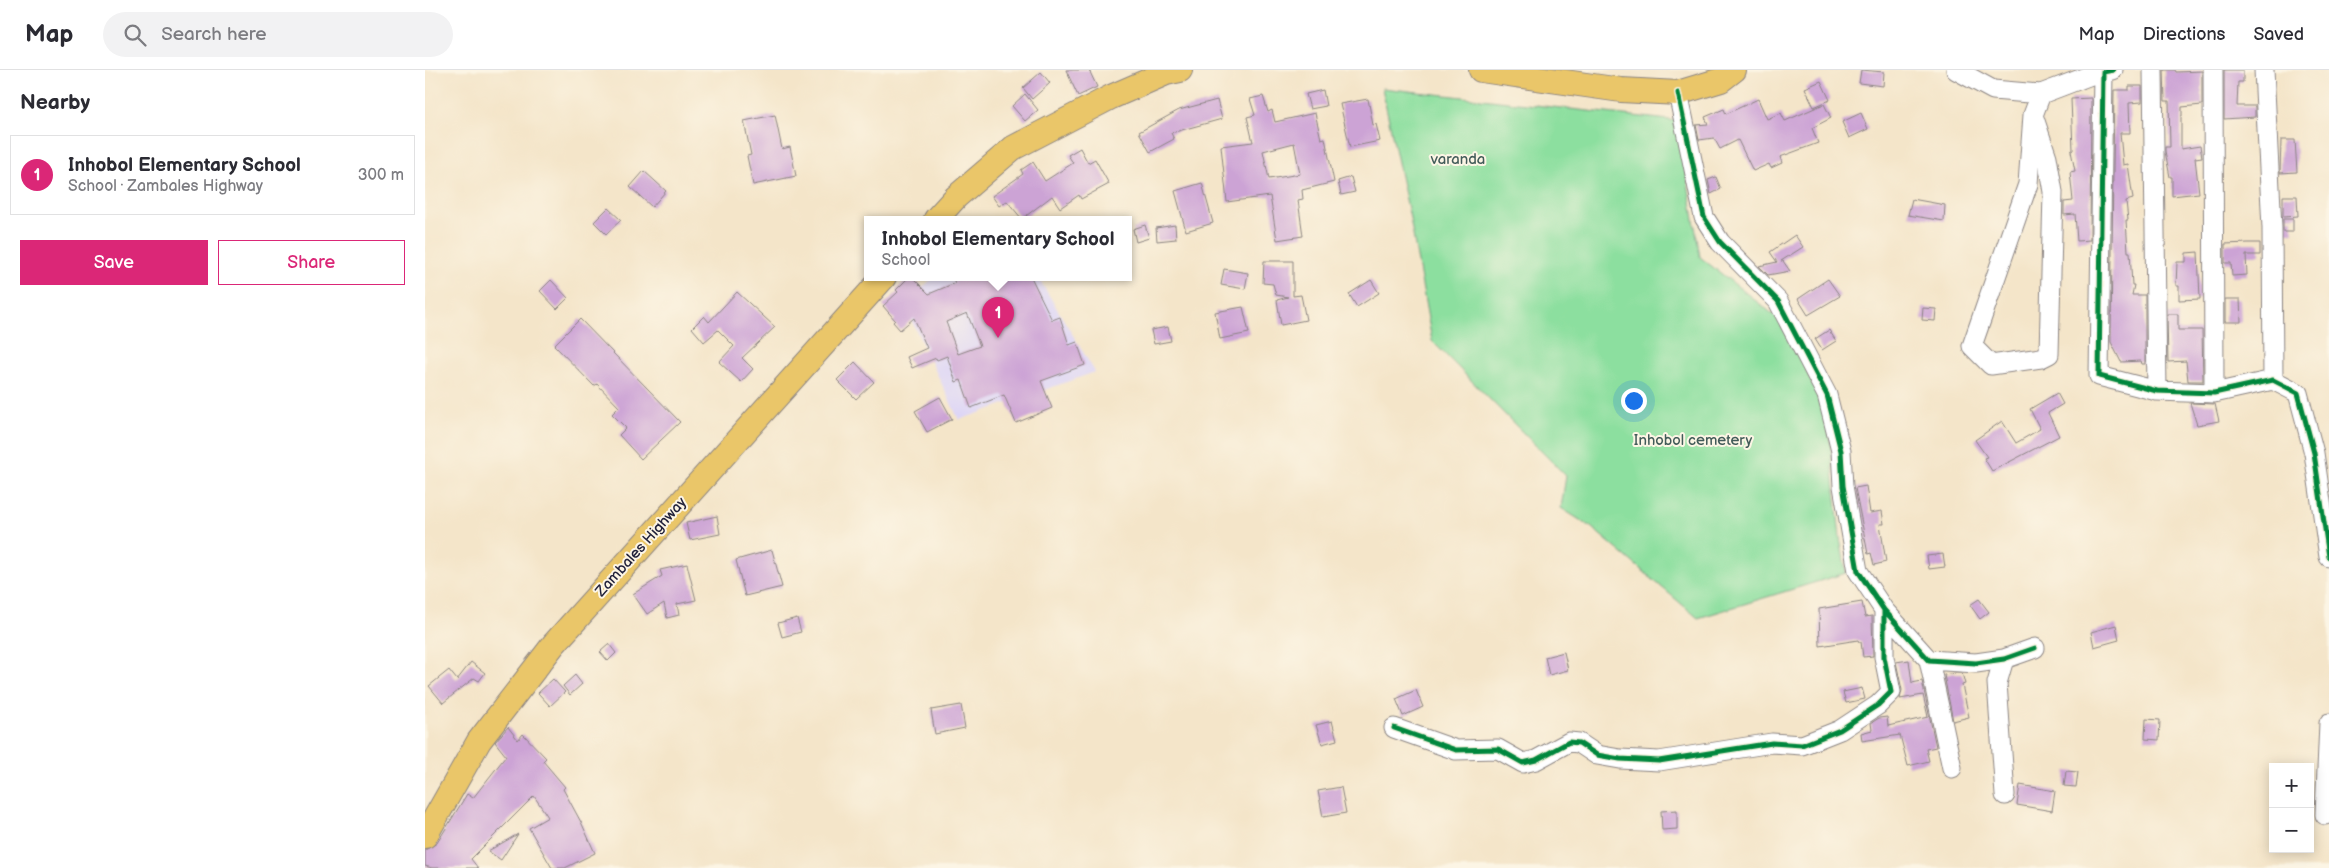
<!DOCTYPE html>
<html lang="en">
<head>
<meta charset="utf-8">
<style>
	:root { --surface:#fff; --page:#f2f2f3; --text:#2b2b33; --muted:#7c7c81; --line:#e1e1e2; --accent:#db2777 }
	body { margin:0; font-family:"Balsamiq Sans",sans-serif; background:var(--page); color:var(--text) }
	.controls { position:absolute; right:15px; bottom:15px; display:grid; overflow:hidden; border-radius:0px; box-shadow:0 2px 12px #0003 }
	.controls button { width:45px; height:45px; display:grid; place-items:center; padding:0; border:0; border-bottom:1px solid var(--line); background:var(--surface); color:var(--text); font:25px sans-serif }
	.you { position:absolute; left:1208px; top:330px; width:18px; height:18px; margin:-12px; border:4px solid #fff; border-radius:50%; background:#1a73e8; box-shadow:0 0 0 8px #1a73e833 }
	.badge { display:grid; place-items:center; width:32px; height:32px; border-radius:50%; background:var(--accent); color:#fff; font-size:16px; font-weight:700 }
	.pin { position:absolute; translate:-50% -41px; filter:drop-shadow(0 1px 2px #0008) }
	.pin::after { content:''; position:absolute; top:26px; width:18px; height:15px; background:inherit; clip-path:polygon(0 0,100% 0,50% 100%) }
	.popup { position:absolute; left:439px; top:146px; width:268px; height:65px; box-sizing:border-box; display:grid; place-content:center; border-radius:0px; background:var(--surface); filter:drop-shadow(0 1px 4px #0005); font-size:16px; white-space:nowrap; color:var(--muted) }
	.popup b { font-size:19px; color:var(--text) }
	.popup::after { content:''; position:absolute; left:50%; top:100%; margin-left:-10px; border:10px solid transparent; border-top-color:var(--surface) }
	.list { margin:0; padding:0; list-style:none }
	h2 { display:flex; justify-content:space-between; align-items:center; height:65px; margin:0; padding:0 20px; font-size:21px }
	h2 small { font-size:16px; font-weight:400; color:var(--muted) }
	.list li { display:grid; grid-template-columns:32px 1fr auto; gap:15px; align-items:center; box-sizing:border-box; height:80px; margin:0 10px 10px; padding:0 10px; border:1px solid var(--line); border-radius:0px }
	.list b { display:block; font-size:19px; white-space:nowrap }
	.list p { margin:0; font-size:16px; white-space:nowrap; color:var(--muted) }
	.list em { font-size:16px; font-style:normal; color:var(--muted) }
	.actions { display:flex; gap:10px; padding:15px 20px }
	.actions a { flex:1; padding:11px 0; border:1px solid var(--accent); border-radius:0px; text-align:center; font-size:18px; color:var(--accent) }
	.actions .main { background:var(--accent); color:#fff }
	.icon { flex:none; width:28px; height:28px; fill:none; stroke:currentColor; stroke-width:2; stroke-linecap:round; stroke-linejoin:round }
	.map { position:relative; flex:none; width:1904px; height:798px; overflow:hidden }
	header { display:flex; align-items:center; gap:30px; box-sizing:border-box; height:70px; padding:0 25px; background:var(--surface); border-bottom:1px solid var(--line) }
	header strong { font-size:24px }
	nav { display:flex; gap:28px; margin-inline-start:auto; font-size:18px }
	.search { width:350px; height:45px; background:var(--page); display:flex; align-items:center; gap:12px; box-sizing:border-box; padding:0 18px; border-radius:28px; color:var(--muted); font-size:19px }
	main { display:flex }
	aside { flex:1; background:var(--surface) }
	.map>svg:first-child { display:block }
	.built { fill:#ddd5f6 }
	.green { fill:#8cdf9f; stroke:#57806d }
	.building { fill:#cca3d5; fill-rule:evenodd }
	.lines { fill:none; stroke-linecap:round; stroke-linejoin:round }
	.minor-casing { stroke:#8b8482; stroke-width:21 }
	.major-casing { stroke:#8b8482; stroke-width:26 }
	.minor { stroke:#fff; stroke-width:19 }
	.major { stroke:#eac669; stroke-width:24 }
	.cycleway-casing { stroke:#fcf5e5; stroke-width:8 }
	.cycleway { stroke:#00873e; stroke-width:5 }
	.labels { text-anchor:middle; dominant-baseline:central; stroke-width:4; stroke-linejoin:round; paint-order:stroke }
	.park-label { font-size:15px; fill:#425b59; stroke:#fcf5e5 }
	.street-label { font-size:15px; fill:#22223b; stroke:#fcf5e5 }
</style>
</head>
<body>
<header>
<strong>Map</strong>
<div class="search"><svg class="icon" aria-label="search" viewBox="0 0 24 24"><circle cx="10" cy="10" r="6"/><path d="M15 15l6 6"/></svg>Search here</div>
<nav><a>Map</a><a>Directions</a><a>Saved</a></nav>
</header>
<main>
<aside>
<h2>Nearby<small></small></h2>
<ul class="list">
<li><span class="badge">1</span><div><b>Inhobol Elementary School</b><p>School · Zambales Highway</p></div><em>300 m</em></li>
</ul>
<div class="actions"><a class="main">Save</a><a>Share</a></div>
</aside>
<div class="map">
<svg width="1904" height="798" viewBox="0 0 1904 798">
	<rect width="100%" height="100%" fill="#fcf5e5"/>
	<filter id="ink" filterUnits="userSpaceOnUse"><feTurbulence type="fractalNoise" baseFrequency=".02" numOctaves="2"/><feDisplacementMap in="SourceGraphic" scale="10" xChannelSelector="R" yChannelSelector="G"/><feConvolveMatrix kernelMatrix="1 2 1 2 8 2 1 2 1" color-interpolation-filters="sRGB"/></filter>
	<filter id="wash" filterUnits="userSpaceOnUse"><feTurbulence type="fractalNoise" baseFrequency=".0096" numOctaves="4" result="noise"/><feDisplacementMap in="SourceGraphic" scale="20" xChannelSelector="R" yChannelSelector="G"/><feGaussianBlur stdDeviation="1.12" result="paint"/><feColorMatrix in="noise" values="0 0 0 0 0 0 0 0 0 0 0 0 0 0 0 0 0 1.4 0 .05"/><feComposite in="paint" operator="in"/></filter>
	<g filter="url(#wash)">
		<rect width="100%" height="100%" fill="#f4e5c9"/>
		<!-- built -->
		<path class="built" d="M509 207H613L670 302 534 350 479 235Z"/>
		<!-- green -->
		<path class="green" d="M957 18 1253 51 1275 187 1363 256 1403 352 1415 468 1421 503 1273 548 1166 457 1136 438 1141 406 1007 271 985 148Z"/>
		<g id="blocks">
			<!-- building -->
			<path class="building" d="M641 0H664L672 17 653 26Z
				M1436 0 1459 2 1458 16 1434 13Z
				M1739 0H1750L1751 2 1777 1V35L1757 37V46H1756V79L1775 76 1777 87 1770 88 1774 123 1747 126V107H1745L1740 81V77H1745L1744 31H1740Z
				M1799 0H1818V12H1813L1812 36H1830V47L1799 49Z
				M616 2 625 13 607 29 598 18Z
				M1396 11 1405 30 1389 37 1380 18Z
				M1704 16H1717V32L1704 33 1705 63H1695L1698 95 1703 94 1708 129 1701 131 1703 150H1701L1703 182H1705L1707 215H1709L1707 225H1720V294H1717L1716 291 1696 292 1686 272V266L1689 20H1704Z
				M898 20 901 36 885 39 881 24Z
				M600 24 613 40 600 51 587 36Z
				M838 26 843 42 847 40 850 52 890 43 896 69 900 68 909 112 877 120 878 129 873 130 878 166 852 170 845 126 802 132 796 76 828 72 822 47 830 45 825 29ZM869 73 875 104 844 109 838 81Z
				M1666 28 1665 170 1652 171 1650 144 1639 145V132L1648 131 1645 102 1650 101 1646 81 1648 80 1646 29Z
				M943 29 948 55 951 54 955 71 925 77 915 34Z
				M1333 29 1342 49 1356 43 1360 51 1399 34 1406 48 1387 58 1393 73 1355 87 1357 93 1346 98 1344 94 1328 101 1313 70 1295 79 1289 68 1274 70 1271 55 1283 54 1280 47 1299 39 1301 44Z
				M792 30 797 49 746 63 749 69 725 82 714 62 754 40Z
				M1436 43 1443 59 1424 68 1417 52Z
				M350 45 357 79 365 77 371 106 328 115 322 86 326 85 319 51Z
				M1856 70H1870L1872 102 1855 103Z
				M655 78 663 93 670 89 684 114 656 129 654 125 635 138 627 126 597 149 582 131 574 136 567 126 598 104 596 100 608 92 620 111 648 93 643 85Z
				M219 101 241 121 227 137 205 117Z
				M926 107 930 122 916 125 913 111Z
				M1291 107 1296 119 1286 124 1283 110Z
				M777 113 788 153 761 161 750 121Z
				M1858 126H1872L1873 146 1858 147Z
				M1487 129 1520 135 1519 151 1483 145Z
				M183 138 196 150 181 164 169 152Z
				M1858 149H1868V162H1858Z
				M720 155 724 168 711 172 708 159Z
				M750 155 751 169 732 171 731 158Z
				M1370 165 1378 177 1356 191H1358L1365 201 1343 205 1334 196 1352 192 1345 182Z
				M1823 173H1835V185H1821L1822 205 1807 206 1806 193H1800V174Z
				M1773 182 1775 229 1754 230V216H1751L1752 192H1761V183Z
				M839 191H868V226L876 225 881 250 856 255 852 230 863 227 851 225 848 214 838 213Z
				M799 199 823 203 820 219 796 215Z
				M484 207H487L504 224 530 213 527 207H606L627 250 635 247 644 275 652 272 660 295 616 311 627 338 591 353 579 325 546 338 536 310 531 312 522 286 512 290 511 288 487 298 482 287 502 278 489 248 475 260 468 252 470 250 458 236 473 222 471 220ZM542 243 555 276 533 284 521 252Z
				M1403 209 1415 226 1383 245 1373 229Z
				M126 210 143 228 132 239 115 221Z
				M946 210 954 223 932 237 924 224Z
				M312 222 350 257 317 288 328 299 316 312 294 292 309 276 293 260 279 272 267 258 279 246 284 252Z
				M1800 229H1815L1816 252H1800Z
				M818 237 824 263 795 269 790 242Z
				M1498 238 1511 239 1510 251 1497 250Z
				M1742 244H1753V260H1777L1778 311H1763L1761 291 1743 292Z
				M155 249 255 352 216 389 194 365 201 358 187 344 194 337 172 314 169 316 129 275Z
				M743 257 746 271 729 274 726 260Z
				M1404 260 1411 271 1397 280 1390 269Z
				M430 292 449 312 431 329 412 310Z
				M1632 323 1638 334 1623 343 1634 366 1567 401 1559 388 1562 387 1550 370 1577 351 1591 373 1615 359 1605 339Z
				M515 327 527 349 502 362 490 341Z
				M1765 333 1790 334 1794 351 1772 355Z
				M1441 416 1445 443 1457 441 1459 454H1455L1461 492 1449 495 1446 483 1443 484 1430 418Z
				M292 446 295 464 265 470 261 453Z
				M347 480 357 517 320 526 311 490Z
				M1518 484 1520 497 1504 499 1502 486Z
				M262 494 271 530 252 534 254 545 242 548 239 533 222 544 208 524 237 506 235 500Z
				M1554 529 1564 542 1555 549 1545 535Z
				M1437 532 1440 547 1447 546 1448 586 1438 587 1436 572H1434L1433 570 1395 576 1394 539Z
				M372 548 376 562 357 567 353 553Z
				M1691 555 1694 570 1669 577 1666 562Z
				M184 574 191 583 183 591 175 582Z
				M1139 582 1143 600 1124 605 1120 587Z
				M1484 590 1487 613 1497 611 1511 677 1501 679 1504 691 1483 696 1475 665 1437 671 1436 663 1447 660 1446 653 1454 648 1462 647 1463 656 1503 647 1498 625 1475 629 1477 620 1471 592Z
				M46 592 60 603 54 611 49 608 18 633 4 616 24 600 32 610Z
				M1530 603H1537L1540 614 1537 615 1544 647 1528 651 1519 605Z
				M150 605 157 614 145 625 138 616Z
				M128 609 140 622 125 636 113 623Z
				M1437 618 1440 629 1421 633 1418 622Z
				M991 620 998 637 978 646 971 629Z
				M536 635 540 658 510 664 506 640Z
				M1721 649 1735 650 1734 670 1720 669Z
				M907 651 912 670 897 674 891 655Z
				M83 657 93 670 98 664 121 688 118 691 140 717 138 719 157 754 170 783 140 798H127L104 758 123 747 109 726 46 789 53 798H7L0 796V780L12 773 42 724 48 728 81 686 70 672Z
				M1641 701 1653 702 1651 717 1639 716Z
				M1595 715 1630 721 1627 741 1592 735Z
				M916 717 921 743 898 747 893 721Z
				M1252 740V759L1237 760 1236 741Z
				M93 764 76 790 63 781Z"/>
		</g>
	</g>
	<g filter="url(#ink)">
		<use href="#blocks" fill-opacity="0" stroke="#8b8482" stroke-width="1"/>
		<g class="lines">
			<!-- minor casing -->
			<g class="minor-casing">
				<path id="minor" d="M1531 0 1568 20 1616 24 1679 0
					M1688 0 1678 2 1674 306 1732 321 1789 323 1848 310 1873 323 1889 383 1904 487
					M1728 0 1732 321
					M1788 0 1789 323
					M1839 0 1847 158 1848 310
					M1253 23 1279 147 1295 172 1353 231 1402 325 1416 381 1418 416 1433 501 1459 540 1504 590 1551 593 1579 589 1610 578
					M1608 45 1622 87 1628 122 1624 284 1616 288 1566 295 1547 276 1603 114 1608 45 1616 24
					M1579 589 1572 613 1580 725
					M1504 590 1527 698
					M969 658 1031 680 1073 679 1098 693 1111 690 1144 672 1154 673 1172 685 1195 689 1234 691 1347 673 1377 675 1415 660 1453 635 1466 622 1459 587V540
					M1900 745 1904 653"/>
			</g>
			<!-- major casing -->
			<g class="major-casing">
				<path id="major" d="M1056 0 1196 20 1253 23 1296 10 1309 0
					M511 149 531 127 588 78 686 27 741 3 755 0
					M0 766 54 671 129 574 459 207"/>
			</g>
			<!-- minor -->
			<use href="#minor" class="minor"/>
			<!-- major -->
			<use href="#major" class="major"/>
			<!-- cycleway casing -->
			<g class="cycleway-casing">
				<path id="cycleway" d="M1688 0 1678 2 1674 306 1732 321 1789 323 1848 310 1873 323 1889 383 1904 487
					M1253 23 1279 147 1295 172 1353 231 1402 325 1416 381 1418 416 1433 501 1459 540 1504 590 1551 593 1579 589 1610 578
					M969 658 1031 680 1073 679 1098 693 1111 690 1144 672 1154 673 1172 685 1195 689 1234 691 1347 673 1377 675 1415 660 1453 635 1466 622 1459 587V540"/>
			</g>
			<!-- cycleway -->
			<use href="#cycleway" class="cycleway"/>
		</g>
	</g>
	<g class="labels">
		<!-- park labels -->
		<g class="park-label">
			<text x="1033" y="89">varanda</text>
			<text x="1268" y="370">Inhobol cemetery</text>
		</g>
		<!-- street labels -->
		<g class="street-label">
			<text transform="translate(216 477) rotate(-48)">Zambales Highway</text>
		</g>
	</g>
</svg>
<div class="controls">
<button>+</button>
<button>−</button>
</div>
<div class="you"></div>
<div class="pin badge" style="left:573px;top:268px">1</div>
<div class="popup"><b>Inhobol Elementary School</b>School</div>
</div>
</main>
</body>
</html>
